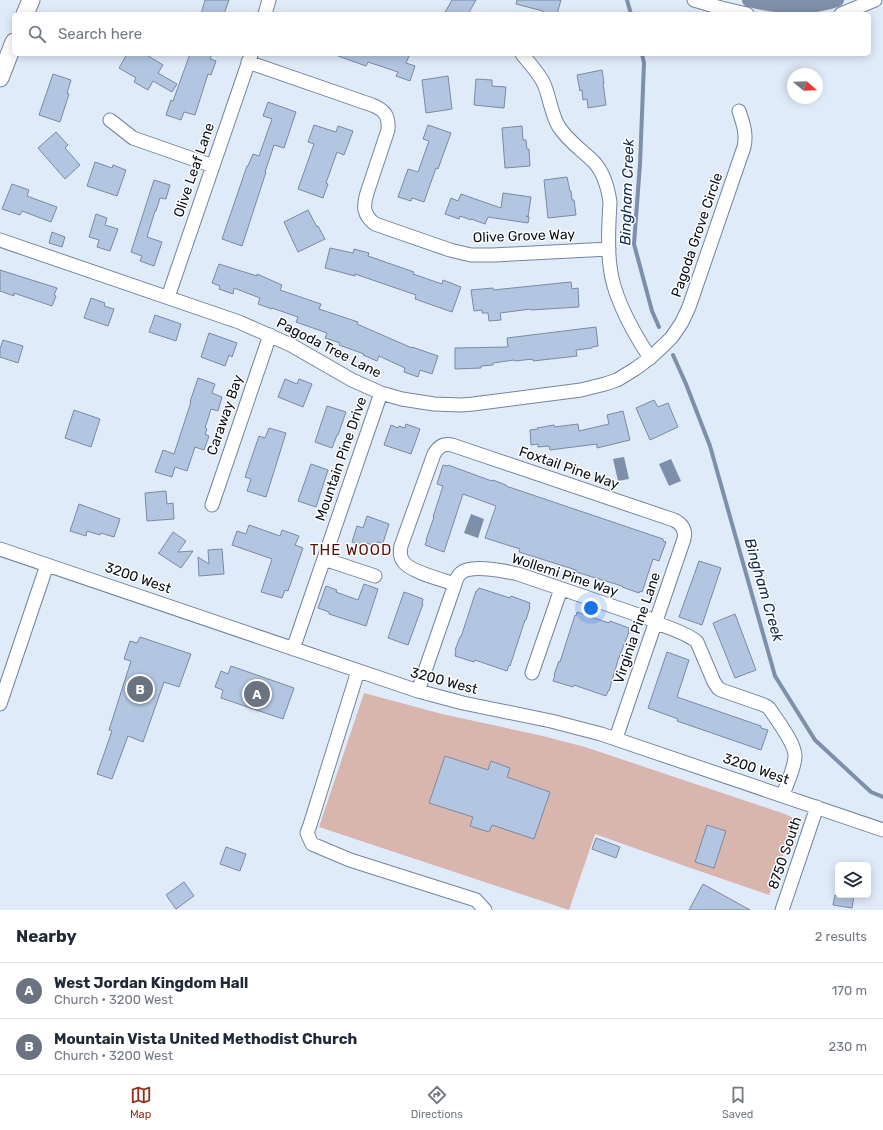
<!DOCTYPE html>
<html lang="en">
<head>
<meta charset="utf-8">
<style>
	:root { --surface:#fff; --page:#f6f6f7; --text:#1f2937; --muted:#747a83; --line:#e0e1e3; --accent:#952c15 }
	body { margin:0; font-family:Rubik,sans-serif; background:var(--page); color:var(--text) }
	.controls { position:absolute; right:12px; bottom:12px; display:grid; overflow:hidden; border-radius:6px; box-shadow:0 2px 10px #0003 }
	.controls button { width:36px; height:36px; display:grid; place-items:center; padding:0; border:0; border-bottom:1px solid var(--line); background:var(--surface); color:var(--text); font:20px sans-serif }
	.compass { position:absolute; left:787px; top:68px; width:36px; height:36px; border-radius:50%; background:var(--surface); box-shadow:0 2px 10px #0003; rotate:109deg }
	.you { position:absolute; left:591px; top:608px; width:14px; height:14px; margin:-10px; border:3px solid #fff; border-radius:50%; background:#1a73e8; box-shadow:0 0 0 6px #1a73e833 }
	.badge { display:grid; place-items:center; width:26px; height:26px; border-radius:50%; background:var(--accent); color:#fff; font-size:13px; font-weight:700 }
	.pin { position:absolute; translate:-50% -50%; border:2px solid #fff; box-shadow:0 1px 4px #0006 }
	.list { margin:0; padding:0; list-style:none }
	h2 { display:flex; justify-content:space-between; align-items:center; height:52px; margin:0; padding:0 16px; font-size:17px }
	h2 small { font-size:13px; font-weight:400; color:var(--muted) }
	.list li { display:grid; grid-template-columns:26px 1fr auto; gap:12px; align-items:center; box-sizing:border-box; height:56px; padding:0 16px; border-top:1px solid var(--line) }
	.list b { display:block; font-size:15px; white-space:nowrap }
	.list p { margin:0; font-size:13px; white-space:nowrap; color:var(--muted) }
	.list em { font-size:13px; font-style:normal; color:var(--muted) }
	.icon { flex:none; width:22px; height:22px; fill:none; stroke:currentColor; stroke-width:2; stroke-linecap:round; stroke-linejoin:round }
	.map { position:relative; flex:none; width:883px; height:910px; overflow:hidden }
	.search { position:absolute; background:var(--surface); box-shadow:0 2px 10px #0003; left:12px; right:12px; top:12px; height:44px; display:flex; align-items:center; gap:10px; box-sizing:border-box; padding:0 14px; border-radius:6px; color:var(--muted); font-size:15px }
	.sheet { height:164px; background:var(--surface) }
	nav { display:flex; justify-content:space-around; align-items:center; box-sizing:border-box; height:56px; border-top:1px solid var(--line); background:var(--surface); font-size:11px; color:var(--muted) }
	nav a { display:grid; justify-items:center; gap:2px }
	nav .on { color:var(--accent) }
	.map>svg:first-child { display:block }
	.green { fill:#d8b6ad }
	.water { fill:#7e8fa9 }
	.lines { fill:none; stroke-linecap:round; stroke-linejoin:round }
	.stream { stroke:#7e8fa9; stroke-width:4 }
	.canal { stroke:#7e8fa9; stroke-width:14 }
	.building { fill:#b2c5e1; stroke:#7a8aa2 }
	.minor-casing { stroke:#74849c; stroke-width:15 }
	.major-casing { stroke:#74849c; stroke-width:19 }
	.minor { stroke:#fff; stroke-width:13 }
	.major { stroke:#fff; stroke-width:17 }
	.labels { text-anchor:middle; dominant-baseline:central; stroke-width:3; stroke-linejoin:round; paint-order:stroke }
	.street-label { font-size:14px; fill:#0a0f18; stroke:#fff }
	.water-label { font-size:15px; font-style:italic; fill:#112a4f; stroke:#fff }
	.neighbourhood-label { font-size:15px; letter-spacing:1px; fill:#531103; stroke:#fff }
</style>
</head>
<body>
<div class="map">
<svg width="883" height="910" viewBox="0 0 883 910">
	<rect width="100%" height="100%" fill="#e0ebfa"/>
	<!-- green -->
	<path class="green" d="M364 693 442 714 543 736 585 747 785 814 793 818 795 823 769 895 685 866 595 834 569 910 319 827Z"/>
	<!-- water -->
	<path class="water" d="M624 457 629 479 618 481 613 459Z
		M671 459 681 481 669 486 659 464Z
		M471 514 484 519 478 538 464 533Z"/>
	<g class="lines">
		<!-- stream -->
		<path class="stream" d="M627 0 631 14
			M642 54 644 63 640 164 634 244 652 311 659 327
			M673 355 686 384 710 446 775 676 815 740 871 792 883 797"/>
		<!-- canal -->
		<path class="canal" d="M749 0C778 7 809 10 837 0"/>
	</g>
	<!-- building -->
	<path class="building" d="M205 0H229L224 14H201Z
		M452 0H476L468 14H444Z
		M517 0H561L557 14H542L543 11 516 4Z
		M127 54H145L163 65 158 73 177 84 172 92 153 81 148 90 134 82 136 78 119 68Z
		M190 54H212L210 59 216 61 211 75 208 74 195 115 184 112 181 120 166 115 171 100 173 101Z
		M338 54H410L406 63 415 66 410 81 396 76 398 72 368 62 366 66 338 56Z
		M602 70 604 83H603L606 105 588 108 587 99 583 100 582 90 580 91 577 75Z
		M53 74 71 80 67 93 69 94 60 122 39 115Z
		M448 76 452 109 426 113 422 80Z
		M476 79 492 80V86L506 87 504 108 474 105Z
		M268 102 296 112 284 148 274 145 265 172H266L242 246 222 239 247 166H248L253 154 259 156 272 119 263 116Z
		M314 125 336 132 338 126 353 131 344 155 337 152 326 183 328 184 323 198 298 189 314 144 308 142Z
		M428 125 451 133 438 169 436 168 424 202 412 198 411 201 398 197 408 169 418 172 429 141 423 139Z
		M522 126 523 140H526L527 149H529L530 166 505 168 502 128Z
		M56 132 68 145 65 148 80 165 65 179 38 148Z
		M95 162 112 168 113 165 126 170 117 196 87 186Z
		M567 177 570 191H571L572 200H574L576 215 548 218 544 180Z
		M154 180 170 185 166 199 160 198 156 211H155L147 237 162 242 154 266 140 261 142 256 131 252Z
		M12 184 29 190 27 196 57 207 51 222 22 211 20 215 2 209Z
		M503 193 531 197 528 217 526 216 529 217 528 223 488 217 485 224 471 219V220L460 216 459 219 445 214 451 198 458 201 461 194 501 208Z
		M308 210 317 227 318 226 325 239 298 252 284 222Z
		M96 214 107 218 105 225 118 229 110 251 97 247 99 240 89 237Z
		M52 232 65 237 62 247 49 243Z
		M330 248 353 253 354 249 369 253 368 256 414 272 413 274 442 284 443 280 461 287 452 312 415 299 416 295 355 274V276L325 268Z
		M219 264 257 276V274L282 285 280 290 321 304 319 309 358 322 357 324 412 348V347L438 356 432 374 420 370 418 377 404 372 405 368 379 356 377 361 363 355 364 354 339 345 340 343 325 338 327 333 296 322 298 317 272 308V309L258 304 260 298 234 288 233 294 219 289 220 286 212 283Z
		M0 270 57 288 54 295 56 296 52 306 14 293V296L0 291Z
		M571 282 572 289 578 288 579 307 531 310V309L500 313 501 320 489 321 488 313H482V310L474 311 471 290 493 288V290Z
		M91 298 105 303 104 306 114 309 108 326 84 318Z
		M155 315 181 324 176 341 149 332Z
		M596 327 598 346 592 347V348L576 350 577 356 533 361V359L515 361 514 360 493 363V365L481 366V368L455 369V348L508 347 507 338Z
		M209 333 237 343 232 357 229 355 225 366 201 357Z
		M3 340 23 346 18 363 0 357V349Z
		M198 378 215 384 212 393 222 397 218 411 211 409 205 428 207 429 205 434 209 436 204 450 195 447 187 471 175 467 172 477 155 472 163 450 174 454 191 402H190Z
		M285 379 297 384 299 379 312 384 303 407 278 397Z
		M654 400 658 407 668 403 678 427 650 440 636 408Z
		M327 406 346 412 338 435H337L332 448 315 442Z
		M74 410 100 419 91 447 65 438Z
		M623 411 630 440 597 448V444L550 450 549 446 538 447V444L531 445 530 430 538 429 537 428 554 425 555 427 578 424 579 431 609 424 607 415Z
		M406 424 420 429 411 454 384 445 391 425 398 428 399 426 405 428Z
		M269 428 286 433 266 497 247 491 251 479 245 477 259 436 265 438Z
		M311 464 328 470 316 507 298 501Z
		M443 465 447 466 448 465 489 480 492 481 493 480 506 485V486L663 539V541L666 542 659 561 653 559 642 592 640 591 639 593 622 587V586L576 572V570L519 552 520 549 485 538 496 506 463 494 444 552 425 545 427 540H426L434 517H433L443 486 437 484Z
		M166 491 167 504 173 503 174 519 147 521 145 493Z
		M79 504 120 519 114 537 101 533 100 535 87 531 86 536 70 531Z
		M367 516 389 524 383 543 377 542 376 545 374 544V546L367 543 366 547 352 542 357 526 363 528Z
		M249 525 280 536 282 530 299 536 295 545 303 548 288 591 285 590 282 598 261 592 272 559 232 545 237 531 246 534Z
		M173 532 186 541 178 552 193 551 181 568 158 553H159Z
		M222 549 224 574 199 576 198 557 209 564 208 550Z
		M699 561 721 568 702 625 679 617Z
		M364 584 378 589 366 626 329 614V612L318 608 326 586 337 590 336 592 358 600Z
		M479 588 510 598 511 596 530 603 529 606 530 607 526 620H525L510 666 509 665 507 671 475 660 474 662 455 656 456 650H455L460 637H461L476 591H477Z
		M404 592 423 599 422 604H423L408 645 388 638Z
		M577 612 609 623 610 621 629 628 628 632H629L618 660 609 691H608L606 696 574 685 573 687 553 681 555 675H554L559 661 560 662 575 615 576 616Z
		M735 614 756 670 735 678 713 623Z
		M140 637 191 654 179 687 164 682 143 742 128 736 112 779 97 774 112 731 109 730 131 661 124 659 130 641 137 643Z
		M667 652 689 660 677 697 761 726V728L768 730 761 750 677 721 678 719 648 708Z
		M231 666 294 688 283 719 221 698 223 690 215 687 221 671 228 674Z
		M445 756 488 770 491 761 510 768 507 777 550 792 534 839 492 825 489 832 470 826 473 817 429 803Z
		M707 825 726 831 714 868 695 862Z
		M596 838 620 847 616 858 592 849Z
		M226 847 246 854 240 871 220 864Z
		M184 882 194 896 176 909 166 895Z
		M703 884 750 910H689Z
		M835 895H854L852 908 833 905Z"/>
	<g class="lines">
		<!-- minor casing -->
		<g class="minor-casing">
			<path id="minor" d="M694 0 721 8 747 14
				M265 14 269 0
				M841 14 875 0
				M522 54C529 63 539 73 544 84 550 98 551 114 559 127 569 142 582 150 594 162 604 173 608 188 610 202 609 223 607 245 610 266 613 297 633 332 650 358
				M248 62 372 105C385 110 389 116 388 130L367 193C363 206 363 215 375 224L450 250 471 255H493L609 249
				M110 120 133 138 213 166
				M0 240 239 322 291 345 352 380 381 393 402 399 434 404 461 405 473 404 581 390 605 384 617 380 635 369 650 358 665 344 672 337 682 322 689 307 744 147C747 134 743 123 739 111
				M168 297 251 55
				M212 505 270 335
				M0 549 418 691 463 703 551 721 601 734 883 830
				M324 559 375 576
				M455 584C443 580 408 571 403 561 400 557 400 551 401 546L434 454C438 447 443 443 452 445L674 520C682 524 686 530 684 539L616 738
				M656 623C667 627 689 634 697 642L714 682 718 688 721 690 764 705 769 708C776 719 796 744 795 757 794 770 787 783 783 795
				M293 649 381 393
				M358 671 310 825 307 833 312 844 350 860 476 900 485 910
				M532 673 561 589
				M418 691 455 584C456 580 457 576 461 573 471 564 505 571 518 574L656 621
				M0 704 47 565
				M782 910 817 807"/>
		</g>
		<!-- major casing -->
		<g class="major-casing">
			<path id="major" d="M25 14 31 0
				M0 78 14 42"/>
		</g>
		<!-- minor -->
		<use href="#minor" class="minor"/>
		<!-- major -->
		<use href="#major" class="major"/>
	</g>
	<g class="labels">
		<!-- street labels -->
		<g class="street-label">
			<text transform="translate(194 170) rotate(-71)">Olive Leaf Lane</text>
			<text transform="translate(697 235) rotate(-71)">Pagoda Grove Circle</text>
			<text transform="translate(524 236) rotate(-2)">Olive Grove Way</text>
			<text transform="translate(329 348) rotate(27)">Pagoda Tree Lane</text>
			<text transform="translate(225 415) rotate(-71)">Caraway Bay</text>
			<text transform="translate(341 459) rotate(-71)">Mountain Pine Drive</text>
			<text transform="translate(569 468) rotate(19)">Foxtail Pine Way</text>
			<text transform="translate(565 575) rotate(18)">Wollemi Pine Way</text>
			<text transform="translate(138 578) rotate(19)">3200 West</text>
			<text transform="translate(637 628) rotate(-71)">Virginia Pine Lane</text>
			<text transform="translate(444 681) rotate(15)">3200 West</text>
			<text transform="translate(756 769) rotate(19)">3200 West</text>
			<text transform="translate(785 853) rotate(-71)">8750 South</text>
		</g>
		<!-- water labels -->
		<g class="water-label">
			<text transform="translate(627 192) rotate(-88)">Bingham Creek</text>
			<text transform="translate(764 590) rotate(74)">Bingham Creek</text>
		</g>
		<!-- neighbourhood labels -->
		<g class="neighbourhood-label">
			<text x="351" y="550">THE WOOD</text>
		</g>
	</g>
</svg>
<div class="controls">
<button><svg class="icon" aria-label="layers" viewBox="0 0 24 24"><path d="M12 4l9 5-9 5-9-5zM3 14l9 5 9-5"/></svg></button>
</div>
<svg class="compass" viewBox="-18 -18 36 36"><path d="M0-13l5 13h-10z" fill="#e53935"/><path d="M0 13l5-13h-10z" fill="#747a83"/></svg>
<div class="you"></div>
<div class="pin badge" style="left:257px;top:694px;background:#6b7280">A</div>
<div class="pin badge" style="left:140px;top:689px;background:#6b7280">B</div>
<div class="search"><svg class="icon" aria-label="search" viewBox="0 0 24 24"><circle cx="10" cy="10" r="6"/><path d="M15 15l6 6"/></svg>Search here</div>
</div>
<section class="sheet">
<h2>Nearby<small>2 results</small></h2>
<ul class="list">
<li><span class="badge" style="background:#6b7280">A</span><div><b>West Jordan Kingdom Hall</b><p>Church · 3200 West</p></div><em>170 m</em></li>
<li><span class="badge" style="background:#6b7280">B</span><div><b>Mountain Vista United Methodist Church</b><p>Church · 3200 West</p></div><em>230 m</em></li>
</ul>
</section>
<nav>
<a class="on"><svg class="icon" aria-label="map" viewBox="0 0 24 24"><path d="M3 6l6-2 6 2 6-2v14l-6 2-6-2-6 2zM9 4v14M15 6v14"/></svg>Map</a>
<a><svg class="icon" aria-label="directions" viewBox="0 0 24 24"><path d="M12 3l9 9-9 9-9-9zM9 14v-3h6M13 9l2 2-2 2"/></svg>Directions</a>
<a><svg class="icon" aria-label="saved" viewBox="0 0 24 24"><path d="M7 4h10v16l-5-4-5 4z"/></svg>Saved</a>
</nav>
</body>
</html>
